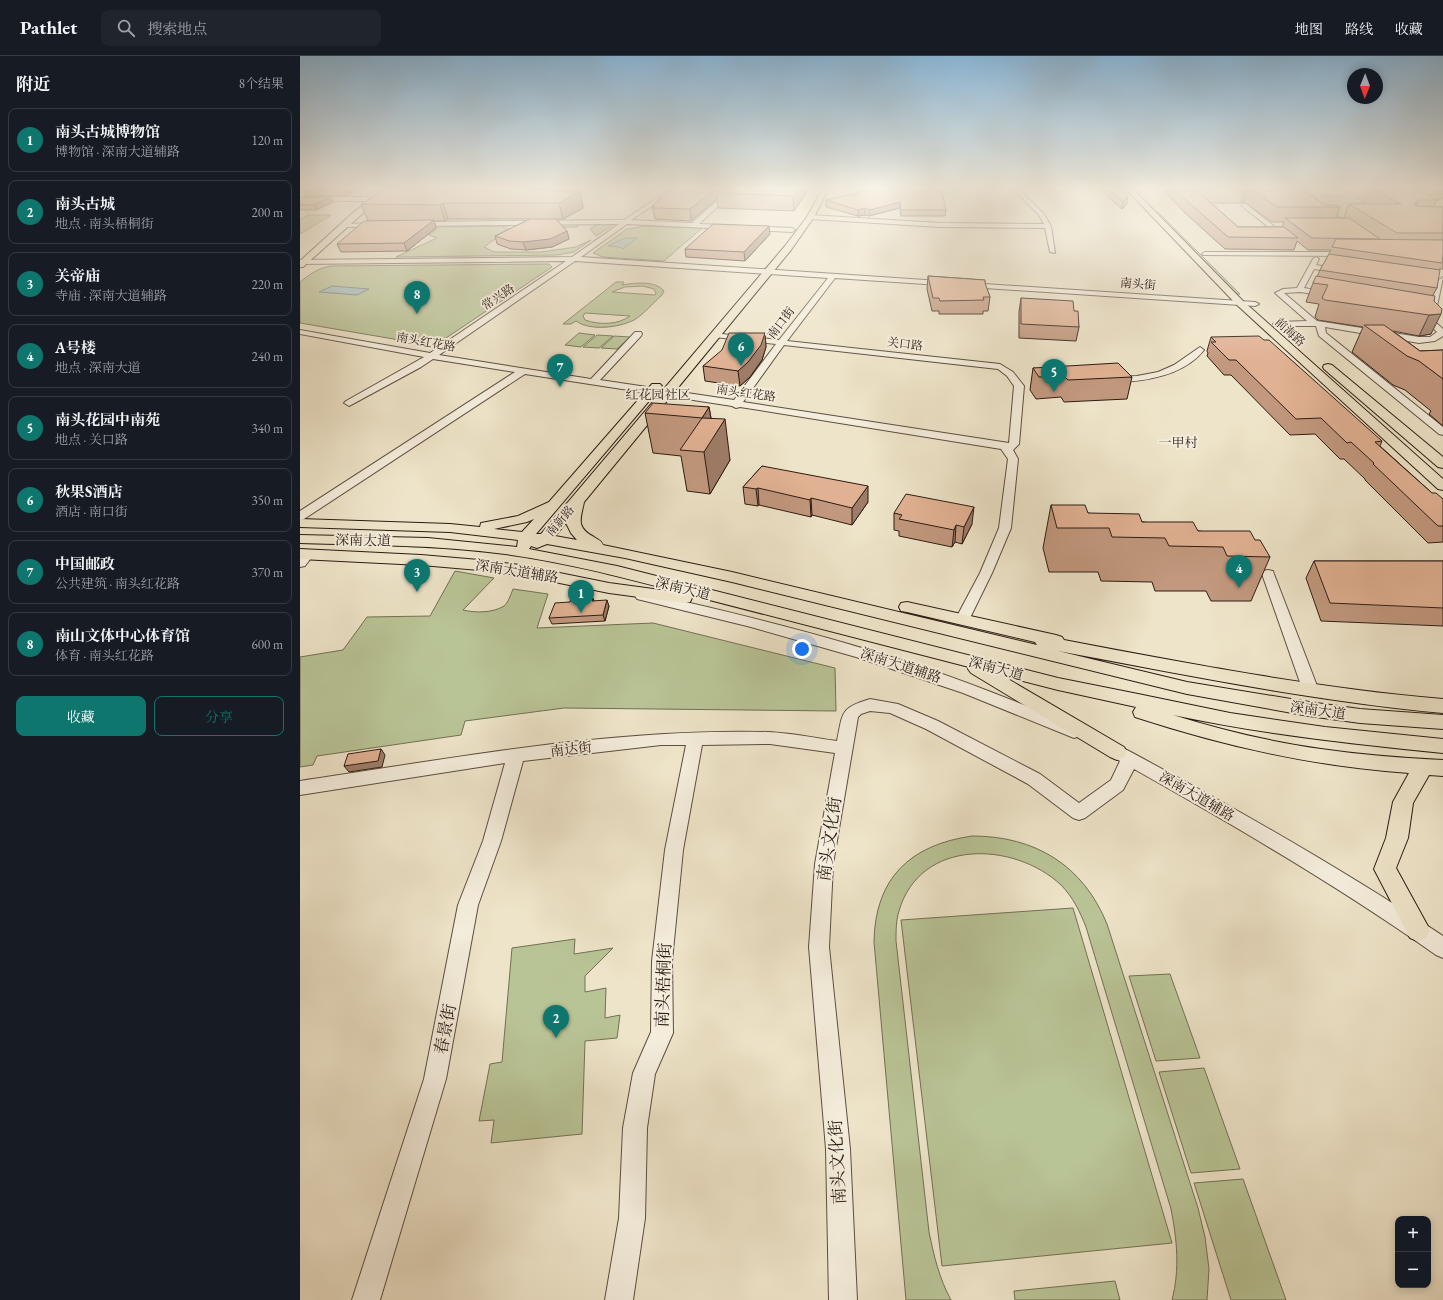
<!DOCTYPE html>
<html lang="zh">
<head>
<meta charset="utf-8">
<style>
	:root { --surface:#171b24; --page:#20242c; --text:#f1f3f6; --muted:#9ea1a6; --line:#363941; --accent:#0f766e }
	body { margin:0; font-family:"EB Garamond","Noto Serif SC",serif; background:var(--page); color:var(--text) }
	.controls { position:absolute; right:12px; bottom:12px; display:grid; overflow:hidden; border-radius:8px; box-shadow:0 2px 10px #0003 }
	.controls button { width:36px; height:36px; display:grid; place-items:center; padding:0; border:0; border-bottom:1px solid var(--line); background:var(--surface); color:var(--text); font:20px sans-serif }
	.compass { position:absolute; left:1047px; top:12px; width:36px; height:36px; border-radius:50%; background:var(--surface); box-shadow:0 2px 10px #0003; rotate:181deg }
	.you { position:absolute; left:502px; top:593px; width:14px; height:14px; margin:-10px; border:3px solid #fff; border-radius:50%; background:#1a73e8; box-shadow:0 0 0 6px #1a73e833 }
	.badge { display:grid; place-items:center; width:26px; height:26px; border-radius:50%; background:var(--accent); color:#fff; font-size:13px; font-weight:700 }
	.pin { position:absolute; translate:-50% -33px; filter:drop-shadow(0 1px 2px #0008) }
	.pin::after { content:''; position:absolute; top:21px; width:14px; height:12px; background:inherit; clip-path:polygon(0 0,100% 0,50% 100%) }
	.list { margin:0; padding:0; list-style:none }
	h2 { display:flex; justify-content:space-between; align-items:center; height:52px; margin:0; padding:0 16px; font-size:17px }
	h2 small { font-size:13px; font-weight:400; color:var(--muted) }
	.list li { display:grid; grid-template-columns:26px 1fr auto; gap:12px; align-items:center; box-sizing:border-box; height:64px; margin:0 8px 8px; padding:0 8px; border:1px solid var(--line); border-radius:8px }
	.list b { display:block; font-size:15px; white-space:nowrap }
	.list p { margin:0; font-size:13px; white-space:nowrap; color:var(--muted) }
	.list em { font-size:13px; font-style:normal; color:var(--muted) }
	.actions { display:flex; gap:8px; padding:12px 16px }
	.actions a { flex:1; padding:9px 0; border:1px solid var(--accent); border-radius:8px; text-align:center; font-size:14px; color:var(--accent) }
	.actions .main { background:var(--accent); color:#fff }
	.icon { flex:none; width:22px; height:22px; fill:none; stroke:currentColor; stroke-width:2; stroke-linecap:round; stroke-linejoin:round }
	.map { position:relative; flex:none; width:1143px; height:1244px; overflow:hidden }
	header { display:flex; align-items:center; gap:24px; box-sizing:border-box; height:56px; padding:0 20px; background:var(--surface); border-bottom:1px solid var(--line) }
	header strong { font-size:19px }
	nav { display:flex; gap:22px; margin-inline-start:auto; font-size:14px }
	.search { width:280px; height:36px; background:var(--page); display:flex; align-items:center; gap:10px; box-sizing:border-box; padding:0 14px; border-radius:8px; color:var(--muted); font-size:15px }
	main { display:flex }
	aside { flex:1; background:var(--surface) }
	.map>svg:first-child { display:block }
	.green { fill:#b9c496; stroke:#727055; fill-rule:evenodd }
	.water { fill:#9ebcc0; stroke:#707c7b }
	.lines { fill:none; stroke-linecap:round; stroke-linejoin:round }
	.minor-casing { stroke:#5c4e41; stroke-width:2 }
	.major-casing { stroke:#2c1c14; stroke-width:2 }
	.minor { fill:#f4eddc; fill-rule:evenodd }
	.major { fill:#eee4c9; fill-rule:evenodd }
	.wall { fill:#c2987e; stroke:#2c1c14; fill-rule:evenodd }
	.shaded-wall { fill:#9e7c67; stroke:#2c1c14 }
	.building { fill:#e1b193; stroke:#2c1c14 }
	.labels { text-anchor:middle; dominant-baseline:central; stroke-width:4; stroke-linejoin:round; paint-order:stroke }
	.far-street-label { font-size:12px; fill:#2c1c14; stroke:#f4eddc }
	.far-quarter-label { font-size:13px; fill:#2c1c14; stroke:#f4eddc }
	.street-label { font-size:14px; fill:#2c1c14; stroke:#f4eddc }
	.near-street-label { font-size:17px; fill:#2c1c14; stroke:#f4eddc }
</style>
</head>
<body>
<header>
<strong>Pathlet</strong>
<div class="search"><svg class="icon" aria-label="search" viewBox="0 0 24 24"><circle cx="10" cy="10" r="6"/><path d="M15 15l6 6"/></svg>搜索地点</div>
<nav><a>地图</a><a>路线</a><a>收藏</a></nav>
</header>
<main>
<aside>
<h2>附近<small>8个结果</small></h2>
<ul class="list">
<li><span class="badge">1</span><div><b>南头古城博物馆</b><p>博物馆 · 深南大道辅路</p></div><em>120 m</em></li>
<li><span class="badge">2</span><div><b>南头古城</b><p>地点 · 南头梧桐街</p></div><em>200 m</em></li>
<li><span class="badge">3</span><div><b>关帝庙</b><p>寺庙 · 深南大道辅路</p></div><em>220 m</em></li>
<li><span class="badge">4</span><div><b>A号楼</b><p>地点 · 深南大道</p></div><em>240 m</em></li>
<li><span class="badge">5</span><div><b>南头花园中南苑</b><p>地点 · 关口路</p></div><em>340 m</em></li>
<li><span class="badge">6</span><div><b>秋果S酒店</b><p>酒店 · 南口街</p></div><em>350 m</em></li>
<li><span class="badge">7</span><div><b>中国邮政</b><p>公共建筑 · 南头红花路</p></div><em>370 m</em></li>
<li><span class="badge">8</span><div><b>南山文体中心体育馆</b><p>体育 · 南头红花路</p></div><em>600 m</em></li>
</ul>
<div class="actions"><a class="main">收藏</a><a>分享</a></div>
</aside>
<div class="map">
<svg width="1143" height="1244" viewBox="0 0 1143 1244">
	<rect width="100%" height="100%" fill="#eee4c9"/>
	<filter id="stains"><feTurbulence type="fractalNoise" baseFrequency=".005" numOctaves="4"/><feColorMatrix values="0 0 0 0 .2 0 0 0 0 .09 0 0 0 0 .02 0 0 0 .5 -.17"/></filter>
	<radialGradient id="worn" r=".72"><stop offset=".6" stop-color="#630" stop-opacity="0"/><stop offset="1" stop-color="#630" stop-opacity=".3"/></radialGradient>
	<!-- green -->
	<path class="green" d="M1008 140H1049L1086 162H1041Z
		M855 156H858L940 238H936Z
		M9 159H31L0 178V163Z
		M263 168H280L277 171 241 172 199 180 184 191 194 196H241L276 191 291 184 274 196 257 199 96 201 137 182 129 179 139 171 209 170 203 171 205 173Z
		M298 168H313V169L296 180 290 173Z
		M345 170 402 172 364 205 303 201 293 197 327 173Z
		M249 208 252 211 146 282 111 286 0 267V226C10 218 18 212 31 210Z
		M316 226H324L322 229C334 227 355 224 364 235L362 239C353 247 344 258 334 264 318 272 290 275 276 265L271 268H263ZM343 230 354 233 356 237 355 239 312 236 325 231ZM285 257 330 260C318 269 299 269 285 264L283 260Z
		M279 277 295 279 281 291 265 289Z
		M297 279 313 280 299 292 283 291Z
		M314 280 330 281 317 293 301 292Z
		M155 515 194 522 163 554C175 557 193 557 204 550 208 547 211 538 213 533L248 538 237 572 353 567 535 612 536 655 264 652 165 665 161 679 17 700 13 709 0 711V601L43 594 67 561 130 560Z
		M672 780C735 780 783 809 807 868L898 1152 905 1181 909 1213 907 1244H872C880 1213 877 1184 871 1153L786 871C780 856 773 841 761 829 714 785 620 782 599 855 596 864 596 875 596 885L629 1176C634 1200 639 1222 651 1244H606L574 886C575 822 610 789 672 780Z
		M773 852 872 1187 642 1210 601 864Z
		M275 883 274 898 313 892 285 920V936L306 932 305 962 320 959 317 982 285 985 282 1078 191 1087 194 1064 179 1065 190 1008 202 1006 212 892Z
		M870 918 900 1002 856 1005 829 920Z
		M904 1012 940 1113 891 1117 859 1016Z
		M943 1123 986 1244H931L894 1127Z
		M815 1225 820 1244H715L714 1235Z"/>
	<!-- water -->
	<path class="water" d="M325 182H337L323 193 320 191 308 190Z
		M32 230 69 233 57 239 19 236Z"/>
	<g class="lines">
		<!-- minor casing -->
		<g class="minor-casing">
			<path id="minor" d="M372 132H379L331 164 392 167 432 132H438L399 168 492 172 495 174 492 176 327 168 281 201 955 246 959 248 955 250 535 222 487 285 700 308 713 316 724 330 719 388 713 394 718 403 711 472 692 517 669 564 667 567 662 568 657 567 655 564 680 517 699 472 708 403 701 393 440 351 436 352 432 350 225 318 4 463 0 464V455L215 316 133 303 121 311 49 350 44 347 46 345 124 301 0 278V274L130 297 266 205 0 208V204L272 201 319 168 115 170 112 168 115 166 324 164ZM275 205 528 222 479 284 412 277 411 279 415 281 476 288 434 344 300 324 341 280 342 278 341 276H335L291 323 139 299ZM484 289 698 313 707 320 714 330 709 387 443 346Z
				M712 132H718L743 157 751 170 755 197 750 196 745 172 640 171 510 163 507 161 510 159 640 167 744 168 739 159Z
				M0 141H68L71 143 68 145H0Z
				M942 148H946L990 183V185H986L942 150Z
				M45 168 79 167 82 169 79 171H43V169Z
				M905 196H1048L1051 198 1048 200 903 199 902 198Z
				M1016 201 1019 203 1016 209 1040 213 1044 215 1040 217 1014 213 1004 232 1034 237V241L1000 236 984 237 1017 265 1119 281H1130L1137 276 1126 265 1134 227 1143 221 1134 265 1143 273V280L1135 285 1119 287 1025 271 1026 277 1143 371V379L1139 378 1019 280 1016 270H974L973 268 977 266 1007 265 975 237 983 233 997 232 1013 203Z
				M900 291 904 294C886 317 853 324 825 326 819 326 812 328 807 324L812 321 837 320 858 316 874 309Z
				M8 494 12 495 14 498 5 510 0 511V499L4 495Z
				M968 514 973 515 974 518 1019 635 1016 639 1011 640 1006 639 1003 635 962 518 963 515Z
				M342 536C436 557 530 580 622 611 675 629 728 650 780 672L782 676 780 680 774 682 663 637 556 601 451 571 337 543 335 540 337 537Z
				M570 643 598 648 638 665 740 718 779 747 811 724 820 705 815 702 813 698 815 694 821 692 827 694C935 752 1041 812 1143 880V902L1136 899C1039 831 937 771 834 713L823 734 785 762 779 764 773 762 728 728 626 673 590 657 570 655 561 658 558 661 533 808 529 891 550 1093 557 1244H529L526 1093 509 891 515 808 535 697 470 688 402 689 383 794 372 905 373 977 355 1018 347 1072 345 1162 333 1244H305L319 1162 323 1072 333 1017 351 976 352 905 365 794 386 689H361L223 705 201 785 178 849 146 1023 80 1244H52L124 1023 158 849 183 785 205 707 0 739V725C155 702 311 672 468 676 491 677 515 682 537 685 543 656 540 652 570 643Z"/>
		</g>
		<!-- major casing -->
		<g class="major-casing">
			<path id="major" d="M93 132H100L62 158 3 211H0V205L56 154Z
				M523 132H529L514 161 491 194 284 446C281 462 275 471 294 481 298 484 301 484 303 489L432 516 737 589 735 586 607 556 601 555 599 551 601 547 607 546 756 579 762 581 764 584C890 608 1015 632 1143 643V657C1013 645 886 619 758 595L887 626 1009 646 1060 653 1143 659V673L1060 667 1009 660 887 638 432 526 325 502 247 488 237 492 231 490 229 493 317 510 758 622 838 638 930 657 1025 671 1143 683V697C1052 688 962 678 873 659 921 674 971 686 1021 693 1062 699 1102 702 1143 704V720L1129 719 1113 747 1108 782 1096 812 1130 874 1126 882 1118 885 1110 882 1074 813 1086 782 1093 746 1109 717C1013 710 927 691 835 661L833 656 836 651 758 634 703 620 824 691 827 696 824 701 817 704 810 701 671 617 668 613 669 611 390 539 392 542 390 546 384 547 309 537 220 519 179 514 121 509 0 503V493L121 499 179 504 220 509 309 527 383 537C324 522 266 506 205 498 137 489 69 489 0 487V479L128 482 217 491 218 484 150 476 0 471V463L150 468 180 471 181 467 218 460 249 446 352 328H360L362 330 360 332 236 478H241L485 190 507 161ZM234 463 222 476 194 473 227 466ZM266 467 271 477 277 484 255 480Z
				M825 132H832L943 245 1143 423V434L1138 433 937 249Z
				M1028 308 1032 309 1143 401V412L1138 411 1024 313 1023 311 1024 309Z"/>
		</g>
		<!-- minor -->
		<use href="#minor" class="minor"/>
		<!-- major -->
		<use href="#major" class="major"/>
	</g>
	<!-- wall -->
	<path class="wall" d="M8 132H53L54 135 46 140H6L3 134Z
		M246 132 247 134 280 136 283 152 263 163H256L267 175 269 183 252 191 226 194 211 193 197 188 195 180 230 163H148L145 165H134L136 172 107 195 41 196 37 188 91 165H68L61 148Z
		M374 132 508 134 494 155 418 152 417 143 391 165 355 163 352 150 358 146 357 145Z
		M798 132H820L827 148 822 153Z
		M867 132H1000L1025 149 1040 151 1036 162H1044L1049 148H1067L1040 132H1143V140L1142 143H1140V144H1136H1137L1134 151H1143V213H1139V214L1137 232 1133 239 1134 245 1131 278 1119 280 1093 275 1120 295 1143 294V370L1129 358 1131 355 1105 334 1093 329 1052 296 1063 271 1018 264 1015 261 1019 248 1006 246 1013 227 1017 221 1020 214 1029 198 1031 194H1008L997 185 994 194 925 193 884 156 866 137ZM944 146 972 166H984L982 171H938L911 147H941Z
		M0 141 33 146 16 154H0Z
		M526 144 646 154 645 160H601L600 152 569 160 565 159 558 160 526 151Z
		M470 178 445 205 386 201 385 193Z
		M628 220 685 224V228L690 241 688 255H683V258H639V255H632L627 233Z
		M721 242 774 255 779 271 776 285 719 282V256Z
		M465 277 466 291 462 304 450 321 440 330 405 325 403 310Z
		M911 281 1082 385 1080 390 1132 437 1143 443V486L1128 487 1065 424V423L1044 403H1040L1015 378 990 379 931 319H924L907 300 908 297 907 295Z
		M733 312 832 321 827 343 764 346 761 341 736 343 730 334Z
		M409 351 411 362 430 404 410 438 387 435 381 400 353 397 345 357Z
		M462 410 568 446 552 469 512 459 511 461 459 449 458 450 445 448 443 431Z
		M751 449 788 457 955 484 970 501 951 545H911L906 535H855L852 526 801 525 798 516H749L743 492Z
		M594 457 672 468 662 488 655 486 652 491 599 480V475L594 474Z
		M1014 505H1143V570L1021 565 1006 522Z
		M293 542 294 545 309 550 305 565 252 568 249 562 270 546Z"/>
	<!-- shaded-wall -->
	<path class="shaded-wall" d="M48 132H53L54 135 46 140 44 134Z
		M231 132H246L249 141 229 133Z
		M416 132H425L417 137V143L391 165 390 153Z
		M499 132H508V134L494 155 493 140Z
		M946 132H948L944 146 941 147 945 133Z
		M280 136 283 152 263 163 259 147Z
		M828 140 827 148 822 153 823 146Z
		M31 141 33 146 16 154 14 149Z
		M1119 144 1112 160 1114 148Z
		M600 146V152L569 160V154Z
		M143 147 148 163 145 165 140 149Z
		M565 152V159L558 160V154Z
		M134 164 136 172 107 195 104 187Z
		M469 170 470 178 445 205 444 196Z
		M267 175 269 183 252 191 226 194 223 186Z
		M1141 258 1131 278 1119 280 1129 259Z
		M465 277 466 291 462 304 450 321 440 330 438 315Z
		M409 351 414 380 425 363 430 404 410 438 404 396 402 362Z
		M568 430V446L552 469V452Z
		M458 432 459 449 458 450 456 433Z
		M511 442 512 459 511 461 510 444Z
		M674 451 672 468 662 488 664 471Z
		M656 469 655 486 652 491 654 474Z
		M307 544 309 550 305 565 303 559Z
		M81 693 85 699 82 711 49 716 44 710Z"/>
	<!-- building -->
	<path class="building" d="M8 132H48L44 134H3Z
		M87 132H231L229 133 280 136 259 147H143L140 149 61 148Z
		M374 132H416L390 153 353 152 355 150H352L359 145H357Z
		M423 132H499L493 140 417 137Z
		M579 132H641L646 154H601L600 146 569 154 565 152 558 154 526 144Z
		M807 132H820L828 140 823 146Z
		M873 132H894L938 171H984L998 182 928 181 887 145Z
		M904 132H946L945 133H904Z
		M950 132H1000L1025 149H1036L1040 151H977Z
		M1072 132H1115L1137 144H1119L1114 148 1116 150 1143 151V177H1097L1049 148H1101Z
		M0 141H31L14 149H0Z
		M985 162H1049L1080 183 1012 182Z
		M230 163H256L267 175 250 183 223 186 209 185 195 180Z
		M134 164 104 187 37 188 64 165Z
		M413 168 469 170 444 196 385 193Z
		M1036 183 1143 184V199L1142 207 1032 191Z
		M1029 198 1140 214 1137 232 1020 214Z
		M628 220 685 224V227L690 241H683L684 244 640 245 639 242H633Z
		M1016 220 1135 240 1134 245 1142 253 1141 258 1129 259 1025 244 1022 242 1028 229 1013 227Z
		M721 242 773 245 774 255H778L779 271 721 268Z
		M1064 269H1084L1120 295 1143 294V323L1119 305 1107 300Z
		M429 277H465L461 289 448 306 438 315 403 310 422 294Z
		M959 280 964 284H969L1082 385 1075 386 1105 413 1132 437H1136L1143 443V470H1138L1073 408 1074 407 1051 386 1047 387 1021 362 996 363 936 304H929L911 286H916L911 281Z
		M818 307 832 321 768 324 764 320 739 321 733 312Z
		M353 347 409 351 402 362 345 357Z
		M402 362 425 363 404 396 380 394Z
		M462 410 568 430 552 452 511 442 510 444 458 432 456 433 443 431Z
		M606 438 674 451 664 471 656 469 654 474 599 463 602 459 594 457Z
		M751 449H785L788 457 839 458 842 466H893L898 475H950L955 484H960L970 501 927 500 923 491 869 490 865 482 812 481 809 472H757Z
		M1014 505H1143V552L1030 547Z
		M293 542 292 545 307 544 303 559 249 562 255 547 270 546 271 543Z
		M81 693 78 705 44 710 48 698Z"/>
	<!-- sky -->
	<linearGradient id="sky" x2="0" y2="1"><stop stop-color="#8ab7d8"/><stop offset="0.43" stop-color="#f7f3e7"/><stop offset="1" stop-color="#f7f3e7" stop-opacity="0"/></linearGradient>
	<rect width="1143" height="306" fill="url(#sky)"/>
	<g class="labels">
		<!-- far-street labels -->
		<g class="far-street-label">
			<text transform="translate(838 228) rotate(4)">南头街</text>
			<text transform="translate(198 241) rotate(-34)">常兴路</text>
			<text transform="translate(481 267) rotate(-53)">南口街</text>
			<text transform="translate(990 276) rotate(42)">前海路</text>
			<text transform="translate(126 286) rotate(10)">南头红花路</text>
			<text transform="translate(605 288) rotate(7)">关口路</text>
			<text transform="translate(446 337) rotate(8)">南头红花路</text>
			<text transform="translate(260 465) rotate(-50)">南新路</text>
		</g>
		<!-- far-quarter labels -->
		<g class="far-quarter-label">
			<text x="358" y="338">红花园社区</text>
			<text x="878" y="386">一甲村</text>
		</g>
		<!-- street labels -->
		<g class="street-label">
			<text transform="translate(63 484) rotate(1)">深南大道</text>
			<text transform="translate(217 515) rotate(9)">深南大道辅路</text>
			<text transform="translate(383 532) rotate(14)">深南大道</text>
			<text transform="translate(601 609) rotate(18)">深南大道辅路</text>
			<text transform="translate(696 612) rotate(15)">深南大道</text>
			<text transform="translate(1018 654) rotate(8)">深南大道</text>
			<text transform="translate(271 693) rotate(-7)">南达街</text>
			<text transform="translate(897 740) rotate(30)">深南大道辅路</text>
		</g>
		<!-- near-street labels -->
		<g class="near-street-label">
			<text transform="translate(529 783) rotate(-82)">南头文化街</text>
			<text transform="translate(363 929) rotate(-88)">南头梧桐街</text>
			<text transform="translate(145 973) rotate(-79)">春景街</text>
			<text transform="translate(537 1106) rotate(-93)">南头文化街</text>
		</g>
	</g>
	<rect width="100%" height="100%" filter="url(#stains)"/>
	<rect width="100%" height="100%" fill="url(#worn)"/>
</svg>
<div class="controls">
<button>+</button>
<button>−</button>
</div>
<svg class="compass" viewBox="-18 -18 36 36"><path d="M0-13l5 13h-10z" fill="#e53935"/><path d="M0 13l5-13h-10z" fill="#9ea1a6"/></svg>
<div class="you"></div>
<div class="pin badge" style="left:281px;top:557px">1</div>
<div class="pin badge" style="left:256px;top:982px">2</div>
<div class="pin badge" style="left:117px;top:536px">3</div>
<div class="pin badge" style="left:939px;top:532px">4</div>
<div class="pin badge" style="left:754px;top:336px">5</div>
<div class="pin badge" style="left:441px;top:310px">6</div>
<div class="pin badge" style="left:260px;top:331px">7</div>
<div class="pin badge" style="left:117px;top:258px">8</div>
</div>
</main>
</body>
</html>
